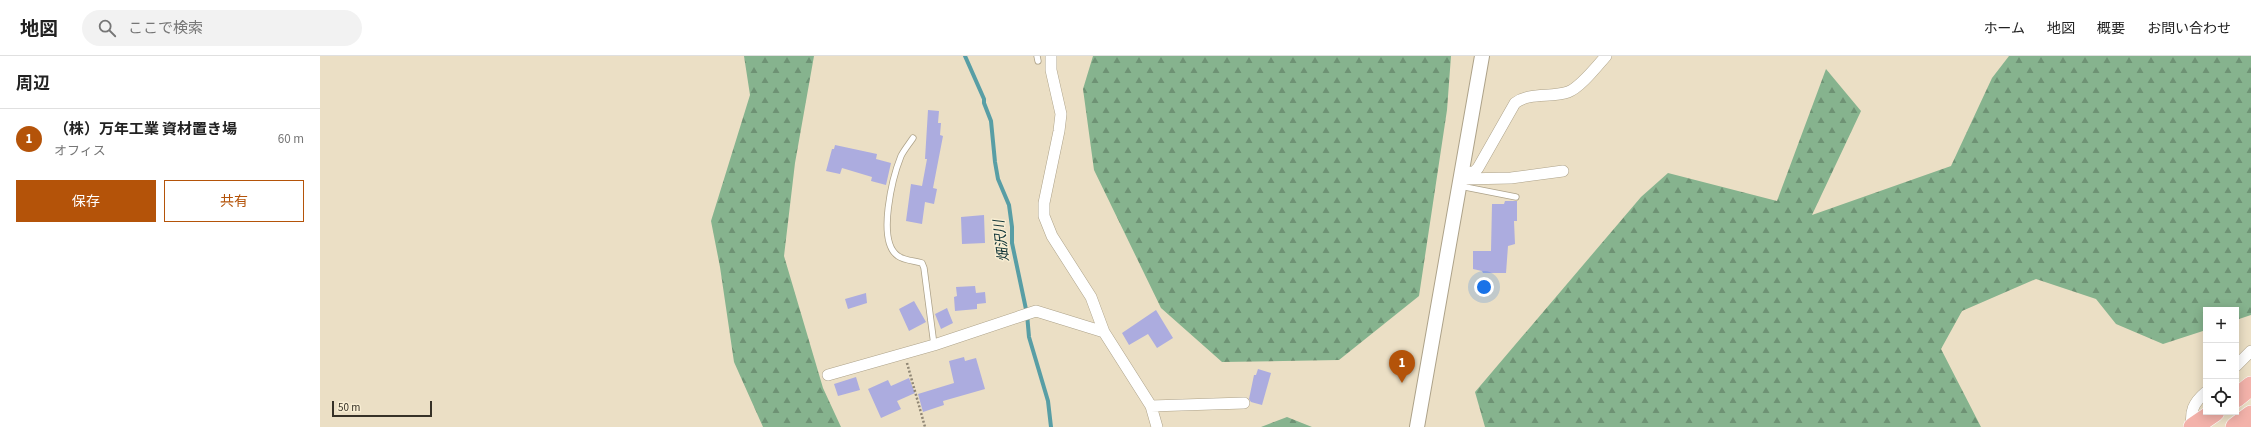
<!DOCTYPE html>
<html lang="ja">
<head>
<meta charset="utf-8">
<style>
	:root { --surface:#fff; --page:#f2f2f2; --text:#222; --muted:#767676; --line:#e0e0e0; --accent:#b45309 }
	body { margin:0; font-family:"Source Sans 3","Noto Sans JP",sans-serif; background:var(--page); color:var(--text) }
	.controls { position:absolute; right:12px; bottom:12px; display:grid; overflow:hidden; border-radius:0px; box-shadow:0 2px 10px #0003 }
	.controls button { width:36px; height:36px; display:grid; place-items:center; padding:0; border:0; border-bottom:1px solid var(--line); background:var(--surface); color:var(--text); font:20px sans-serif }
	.scale { position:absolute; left:12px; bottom:10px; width:100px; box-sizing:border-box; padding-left:4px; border:2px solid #363127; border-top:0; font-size:11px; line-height:14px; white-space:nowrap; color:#363127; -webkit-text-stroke:3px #f8edd2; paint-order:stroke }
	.you { position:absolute; left:1164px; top:231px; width:14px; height:14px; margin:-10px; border:3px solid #fff; border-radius:50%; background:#1a73e8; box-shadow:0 0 0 6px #1a73e833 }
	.badge { display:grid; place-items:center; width:26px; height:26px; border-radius:50%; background:var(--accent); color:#fff; font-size:13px; font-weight:700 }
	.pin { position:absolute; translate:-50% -33px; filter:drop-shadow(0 1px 2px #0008) }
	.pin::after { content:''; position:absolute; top:21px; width:14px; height:12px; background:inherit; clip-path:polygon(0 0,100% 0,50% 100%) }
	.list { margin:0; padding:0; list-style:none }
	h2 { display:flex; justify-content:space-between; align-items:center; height:52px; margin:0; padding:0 16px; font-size:17px }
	h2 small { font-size:13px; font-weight:400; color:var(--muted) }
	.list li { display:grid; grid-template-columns:26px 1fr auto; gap:12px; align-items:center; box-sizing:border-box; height:60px; padding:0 16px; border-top:1px solid var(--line) }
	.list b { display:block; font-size:15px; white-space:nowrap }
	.list p { margin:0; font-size:13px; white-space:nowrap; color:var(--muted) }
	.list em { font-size:13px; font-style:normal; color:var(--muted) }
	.actions { display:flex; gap:8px; padding:12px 16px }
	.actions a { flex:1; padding:9px 0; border:1px solid var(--accent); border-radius:0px; text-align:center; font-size:14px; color:var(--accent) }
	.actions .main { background:var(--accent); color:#fff }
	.icon { flex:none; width:22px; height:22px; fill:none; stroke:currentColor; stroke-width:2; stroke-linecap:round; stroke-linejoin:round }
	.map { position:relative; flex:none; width:1931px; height:371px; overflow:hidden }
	header { display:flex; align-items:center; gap:24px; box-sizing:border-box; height:56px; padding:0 20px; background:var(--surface); border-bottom:1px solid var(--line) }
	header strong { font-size:19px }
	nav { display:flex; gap:22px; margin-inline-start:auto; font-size:14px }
	.search { width:280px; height:36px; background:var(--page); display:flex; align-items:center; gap:10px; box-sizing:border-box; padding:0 14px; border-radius:22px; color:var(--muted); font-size:15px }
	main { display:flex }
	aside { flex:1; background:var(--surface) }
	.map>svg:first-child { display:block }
	.forest { fill:url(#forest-firs) }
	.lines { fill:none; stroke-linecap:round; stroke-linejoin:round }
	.stream { stroke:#589ea5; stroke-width:4 }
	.building { fill:#acacdf }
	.service-casing { stroke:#ada289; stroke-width:7 }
	.minor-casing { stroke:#ada289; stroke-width:12 }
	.tertiary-casing { stroke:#ada289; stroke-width:16 }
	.trunk-casing { stroke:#fff; stroke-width:20 }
	.path { stroke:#8f8674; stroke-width:2.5; stroke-dasharray:2 2; stroke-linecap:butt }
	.service { stroke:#fff; stroke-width:5.5 }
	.minor { stroke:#fff; stroke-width:11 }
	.tertiary { stroke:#fff; stroke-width:14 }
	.trunk { stroke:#f3b2aa; stroke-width:19 }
	.labels { text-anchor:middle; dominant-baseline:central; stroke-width:3; stroke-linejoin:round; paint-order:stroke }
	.water-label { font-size:14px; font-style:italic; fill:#0f3336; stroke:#f8edd2 }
</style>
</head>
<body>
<header>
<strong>地図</strong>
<div class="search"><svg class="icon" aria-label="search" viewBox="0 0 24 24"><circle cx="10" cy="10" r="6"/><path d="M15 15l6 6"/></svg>ここで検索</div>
<nav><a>ホーム</a><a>地図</a><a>概要</a><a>お問い合わせ</a></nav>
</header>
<main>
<aside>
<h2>周辺<small></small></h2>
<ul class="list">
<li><span class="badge">1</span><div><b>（株）万年工業 資材置き場</b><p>オフィス</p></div><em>60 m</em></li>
</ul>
<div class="actions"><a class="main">保存</a><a>共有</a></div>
</aside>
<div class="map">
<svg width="1931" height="371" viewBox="0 0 1931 371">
	<defs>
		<pattern id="forest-firs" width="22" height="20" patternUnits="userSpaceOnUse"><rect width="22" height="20" fill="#86b38e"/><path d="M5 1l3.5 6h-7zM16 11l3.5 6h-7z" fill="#6e9274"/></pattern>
	</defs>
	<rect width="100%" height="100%" fill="#ebdfc5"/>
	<!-- forest -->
	<path class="forest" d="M424 0H494L475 107 464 200 503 332 521 371H443L414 306 400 211 391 165 430 39Z
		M773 0H1131L1127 54 1099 240 1019 304 902 306 841 252 774 114 763 33Z
		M1689 0H1931V259L1916 264V254H1886V274L1843 288 1796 268 1776 243 1716 223 1642 255 1621 293 1661 371H1165L1155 336 1321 141 1348 117 1457 145 1506 13 1541 55 1492 159 1631 110 1672 22Z
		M967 361 992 371H941Z"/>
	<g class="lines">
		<!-- stream -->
		<path class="stream" d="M645 0 664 43V47L671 65 675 106 678 123 689 149 692 171V187L707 258 709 281 728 345 731 371"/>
	</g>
	<!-- building -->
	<path class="building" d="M608 54 619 55 618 67H621L620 79 623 80 613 132 617 133 614 148 605 146 602 168 586 165 591 128 602 130 607 103H605Z
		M515 89 557 98 556 103 571 107 566 129 551 125 552 121 522 112 520 118 506 115 512 93H514Z
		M1185 145H1197V165H1194L1195 188 1188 190 1186 217H1163L1162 215 1153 213V195H1171L1172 148H1184Z
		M664 159 665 187 642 188 641 161Z
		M655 230 656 237 665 236 666 247 657 248V253L635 255 634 241 637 240 636 231Z
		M546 237 547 247 528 253 525 243Z
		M594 245 606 266 589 275 579 253Z
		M627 252 633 267 621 273 615 258Z
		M836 254 853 282 837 292 828 278 809 289 802 277Z
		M644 301 645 305 656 302 665 333 623 345 624 349 603 356 598 338 634 327 629 305Z
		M938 313 951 317 942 349 931 346 929 343 934 319H936Z
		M536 321 540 334 518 340 514 328Z
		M589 322 595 337 577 345 581 353 561 362 548 333 568 324 571 330Z"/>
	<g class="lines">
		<!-- service casing -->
		<g class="service-casing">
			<path id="service" d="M717 0 718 5
				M593 82C589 88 584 94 581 100 573 120 556 185 578 200 583 204 595 205 602 207L604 212 614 289
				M1140 130 1196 141"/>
		</g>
		<!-- minor casing -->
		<g class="minor-casing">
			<path id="minor" d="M731 0V14L741 58 739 75 724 147V160L732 180 771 241 784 276 831 350 837 371
				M1141 117 1154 116 1158 112 1195 47C1210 36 1231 42 1248 36 1260 32 1277 10 1286 0
				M1143 123 1191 122 1243 115
				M1916 310 1931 295
				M508 319 614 289 716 255 784 276
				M831 350 924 347
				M1872 371C1870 355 1873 347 1886 336"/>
		</g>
		<!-- tertiary casing -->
		<g class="tertiary-casing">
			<path id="tertiary" d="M1097 371 1162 0"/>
		</g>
		<!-- trunk casing -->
		<g class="trunk-casing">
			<path id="trunk" d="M1916 342 1931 330
				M1873 371 1895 356
				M1915 371 1931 359"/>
		</g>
		<!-- path -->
		<path class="path" d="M587 307 605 371"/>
		<!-- service -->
		<use href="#service" class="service"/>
		<!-- minor -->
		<use href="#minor" class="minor"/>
		<!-- tertiary -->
		<use href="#tertiary" class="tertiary"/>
		<!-- trunk -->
		<use href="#trunk" class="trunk"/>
	</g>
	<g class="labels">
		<!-- water labels -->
		<g class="water-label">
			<text transform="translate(682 185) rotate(-97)">畑沢川</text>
		</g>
	</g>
</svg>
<div class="controls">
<button>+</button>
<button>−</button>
<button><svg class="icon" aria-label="locate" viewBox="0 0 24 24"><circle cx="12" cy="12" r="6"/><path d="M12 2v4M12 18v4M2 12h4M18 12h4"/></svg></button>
</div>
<div class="scale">50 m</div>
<div class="you"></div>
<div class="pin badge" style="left:1082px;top:327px">1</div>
</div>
</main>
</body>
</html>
